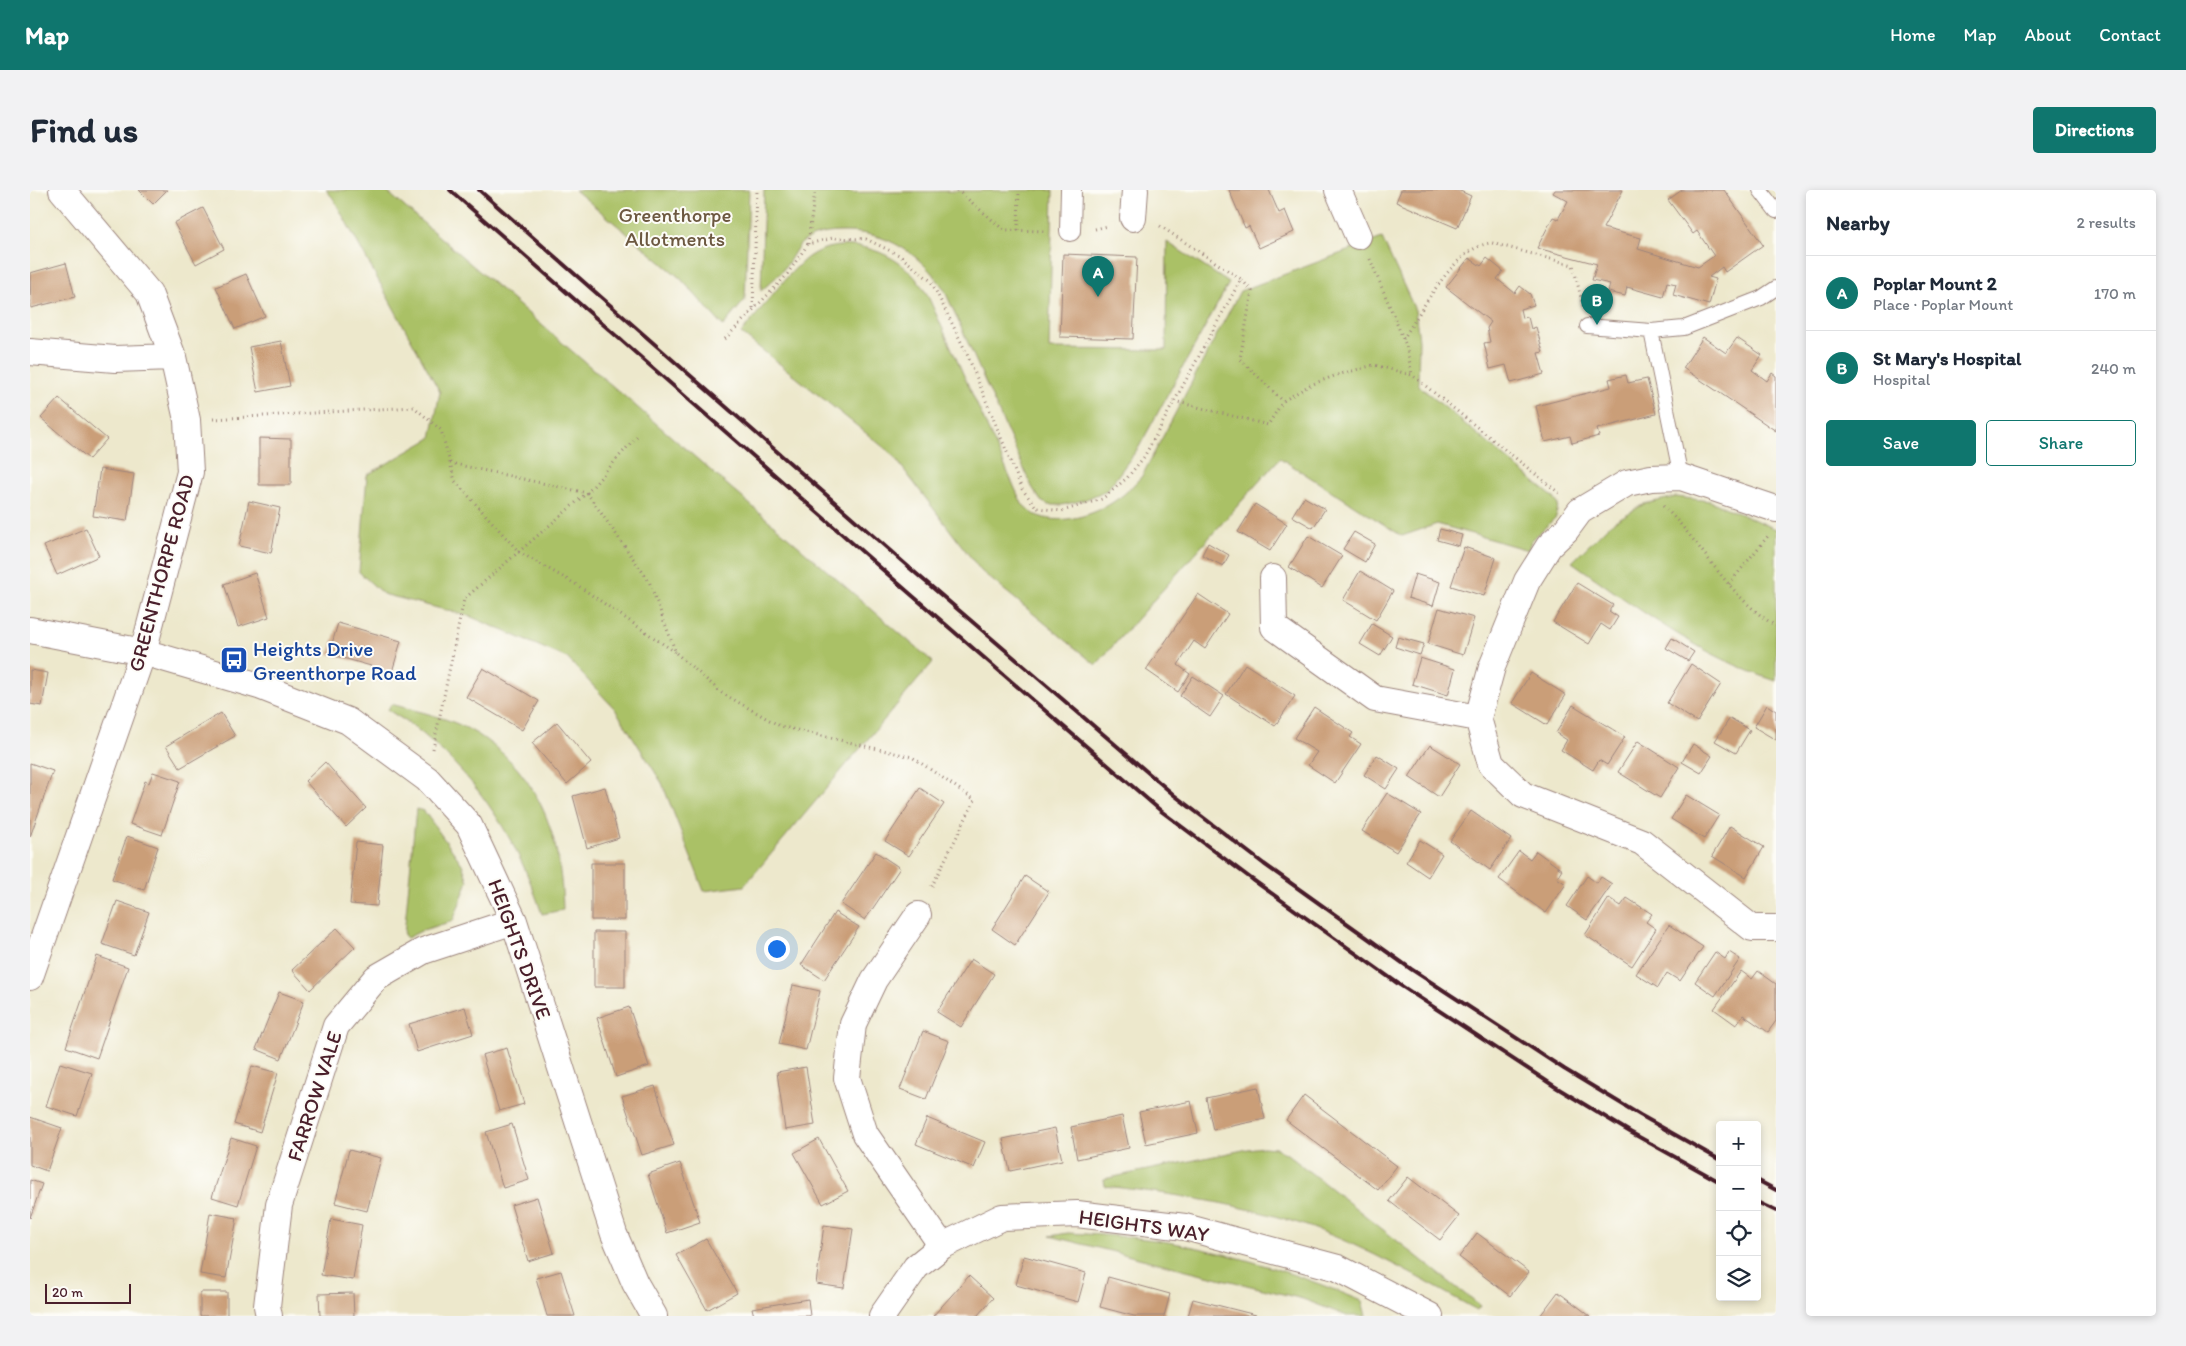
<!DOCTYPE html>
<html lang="en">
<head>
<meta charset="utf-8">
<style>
	:root { --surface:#fff; --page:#f2f2f3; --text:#1f2937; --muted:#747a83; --line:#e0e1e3; --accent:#0f766e }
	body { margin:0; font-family:Itim,sans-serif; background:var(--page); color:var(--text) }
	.controls { position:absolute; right:15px; bottom:15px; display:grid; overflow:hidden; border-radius:5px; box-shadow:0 2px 8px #0003 }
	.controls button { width:45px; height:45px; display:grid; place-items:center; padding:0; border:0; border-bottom:1px solid var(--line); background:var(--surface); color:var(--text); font:25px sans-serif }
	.scale { position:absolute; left:15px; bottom:12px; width:86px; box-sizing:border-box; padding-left:5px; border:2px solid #4a1f2b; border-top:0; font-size:14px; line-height:18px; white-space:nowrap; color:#4a1f2b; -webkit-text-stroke:4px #fdfcf7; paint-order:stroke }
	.you { position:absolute; left:746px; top:758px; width:18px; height:18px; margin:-12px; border:4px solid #fff; border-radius:50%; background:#1a73e8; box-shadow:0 0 0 8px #1a73e833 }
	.badge { display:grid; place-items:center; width:32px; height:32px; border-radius:50%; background:var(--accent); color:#fff; font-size:16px; font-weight:700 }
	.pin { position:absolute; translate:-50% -41px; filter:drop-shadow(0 1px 2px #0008) }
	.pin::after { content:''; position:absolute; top:26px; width:18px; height:15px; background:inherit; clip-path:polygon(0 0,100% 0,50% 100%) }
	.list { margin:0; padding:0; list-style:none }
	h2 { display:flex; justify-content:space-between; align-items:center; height:65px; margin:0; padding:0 20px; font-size:21px }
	h2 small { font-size:16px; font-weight:400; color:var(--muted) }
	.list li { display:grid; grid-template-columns:32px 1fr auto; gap:15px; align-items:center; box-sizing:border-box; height:75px; padding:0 20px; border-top:1px solid var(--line) }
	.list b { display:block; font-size:19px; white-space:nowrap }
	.list p { margin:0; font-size:16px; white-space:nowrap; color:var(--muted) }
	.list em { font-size:16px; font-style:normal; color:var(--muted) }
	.actions { display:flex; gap:10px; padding:15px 20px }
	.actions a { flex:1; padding:11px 0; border:1px solid var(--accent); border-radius:5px; text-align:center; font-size:18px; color:var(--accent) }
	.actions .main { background:var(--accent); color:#fff }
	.icon { flex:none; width:28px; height:28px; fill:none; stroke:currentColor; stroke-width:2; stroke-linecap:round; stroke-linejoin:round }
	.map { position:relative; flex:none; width:1746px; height:1126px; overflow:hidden; border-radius:5px }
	header { display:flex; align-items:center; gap:30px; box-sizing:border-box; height:70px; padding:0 25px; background:var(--accent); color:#fff }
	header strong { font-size:24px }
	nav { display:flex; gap:28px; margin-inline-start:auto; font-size:18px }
	.intro { display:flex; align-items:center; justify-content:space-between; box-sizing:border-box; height:120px; padding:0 30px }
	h1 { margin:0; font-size:35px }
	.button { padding:12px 22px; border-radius:5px; background:var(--accent); color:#fff; font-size:18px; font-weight:700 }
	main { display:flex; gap:30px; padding:0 30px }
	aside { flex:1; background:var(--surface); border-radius:5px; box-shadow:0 2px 8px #0003 }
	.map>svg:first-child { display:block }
	.green { fill:#aac166; stroke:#7a7048 }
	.building { fill:#ca9e78 }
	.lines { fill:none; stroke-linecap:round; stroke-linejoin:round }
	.service-casing { stroke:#9c847c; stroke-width:16 }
	.pedestrian-casing { stroke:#9c847c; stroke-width:22 }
	.minor-casing { stroke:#9c847c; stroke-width:28 }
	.path { stroke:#9c847c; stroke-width:3; stroke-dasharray:1 4; stroke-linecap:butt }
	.service { stroke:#fff; stroke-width:14 }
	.pedestrian { stroke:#fff; stroke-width:20 }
	.minor { stroke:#fff; stroke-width:26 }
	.rail { stroke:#4a1f2b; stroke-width:4 }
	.labels { text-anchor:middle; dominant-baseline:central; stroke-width:4; stroke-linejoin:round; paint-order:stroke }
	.park-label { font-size:21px; fill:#6c5840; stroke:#fdfcf7 }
	.street-label { font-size:21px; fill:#4a1f2b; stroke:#fdfcf7 }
	.transit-label { font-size:21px; fill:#164399; stroke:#fdfcf7; text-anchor:start }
</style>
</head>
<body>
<header>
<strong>Map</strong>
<nav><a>Home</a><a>Map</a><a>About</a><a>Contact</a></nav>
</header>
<div class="intro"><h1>Find us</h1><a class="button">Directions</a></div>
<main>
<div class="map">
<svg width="1746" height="1126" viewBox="0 0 1746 1126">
	<rect width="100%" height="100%" fill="#fdfcf7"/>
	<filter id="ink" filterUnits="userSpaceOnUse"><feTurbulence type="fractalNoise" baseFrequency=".02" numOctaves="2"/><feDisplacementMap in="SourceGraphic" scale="10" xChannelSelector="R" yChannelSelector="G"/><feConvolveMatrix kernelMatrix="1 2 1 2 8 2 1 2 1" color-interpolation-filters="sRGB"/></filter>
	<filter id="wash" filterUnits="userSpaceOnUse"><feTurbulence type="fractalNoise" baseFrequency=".0096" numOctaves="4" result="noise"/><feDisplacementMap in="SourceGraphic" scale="20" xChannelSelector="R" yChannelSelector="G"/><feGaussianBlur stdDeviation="1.12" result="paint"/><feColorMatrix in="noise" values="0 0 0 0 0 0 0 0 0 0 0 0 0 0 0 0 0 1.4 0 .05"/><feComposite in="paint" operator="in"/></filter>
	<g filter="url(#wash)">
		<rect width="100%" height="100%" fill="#ede8cc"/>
		<!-- green -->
		<path class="green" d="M296 0H355L903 472 714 696 674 701 632 593 585 519 537 468 439 426 353 404 329 382 337 285 401 248 410 202 303 8Z
			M545 0H719L715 110 693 136 650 88Z
			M734 0H780V3L1023 0 1019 159 1136 160 1137 52 1199 93 1109 257 1077 300 1054 310 1032 315H1018L1011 311 1002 297 914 99C890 64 857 41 813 42 800 42 784 44 773 52 766 57 761 70 755 77 749 86 739 93 731 101Z
			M1352 48 1385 120 1389 150 1388 195 1524 308 1528 314 1526 327 1501 351 1498 360 1407 334 1372 346 1250 268 1066 475 951 381 862 264 711 143C730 122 751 91 772 72 802 44 853 55 880 82 887 89 892 97 897 104L992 314C996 317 1000 322 1004 324 1028 337 1066 325 1086 310 1096 304 1104 294 1112 286L1210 101Z
			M1646 307 1680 311 1746 339V491C1670 466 1607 418 1542 372L1580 334 1614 314Z
			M361 514C390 522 422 528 447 544 511 585 531 647 533 720L512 724C488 651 452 594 393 544 383 535 370 528 358 520Z
			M386 619 394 621 432 674 438 691 423 731 393 740 377 748 374 745Z
			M1233 957 1246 958 1257 964 1450 1116 1447 1120C1392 1090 1339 1058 1280 1037 1213 1014 1144 1004 1075 996L1074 989 1218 959Z
			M1038 1043C1075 1045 1112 1047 1149 1054 1212 1066 1273 1086 1332 1111L1336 1126H1317L1273 1109 1020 1046Z"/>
		<g id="blocks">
			<!-- building -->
			<path class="building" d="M109 0H137L123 14Z
				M1199 0H1239L1249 23 1255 20 1264 42 1229 58 1219 36 1215 38Z
				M1371 0H1428L1441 6 1427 38 1366 12Z
				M1525 0H1593L1573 38 1611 48 1608 59 1668 77 1684 66 1667 41 1663 44 1638 10 1652 0H1694L1733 55 1695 82 1692 77 1679 87 1686 89 1679 115 1643 105 1646 94 1637 92 1633 107 1597 97 1595 106 1578 102 1580 94 1562 90 1567 74 1507 58 1523 27 1528 29 1538 11 1523 3Z
				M173 18 194 59 166 74 144 33Z
				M1033 64 1107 67 1103 149 1030 147Z
				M1439 68 1451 76 1457 68 1473 81 1467 89 1485 103 1490 96 1500 104 1504 115 1490 119 1492 128 1498 127 1501 139 1506 137 1513 162 1508 163 1514 184 1481 193 1476 175 1460 179 1454 153 1460 152 1457 138 1461 132 1416 97Z
				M36 73 45 107 1 118 0 83Z
				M216 84 235 126 205 139 186 97Z
				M1673 147 1696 163 1707 148 1732 165 1722 180 1737 191 1742 183 1746 186V241L1653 178Z
				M251 151 260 196 228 202 219 157Z
				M1596 185 1598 193 1617 189 1626 224 1567 239 1569 246 1542 253 1540 246 1515 252 1506 216 1581 197 1579 189Z
				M29 208 77 249 59 269 11 228Z
				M229 248 261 249V295H229Z
				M70 279 104 284 97 331 63 326Z
				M1274 307 1295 319 1283 338 1262 326Z
				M219 311 250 318 241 363 209 356Z
				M1225 314 1257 334 1240 361 1208 342Z
				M56 338 69 366 27 385 14 356Z
				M1410 339 1432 345 1429 356 1407 350Z
				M1324 342 1345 354 1335 372 1313 359Z
				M1278 346 1312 366 1292 398 1259 377Z
				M1178 353 1199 365 1193 376 1172 365Z
				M1434 357 1466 368 1454 406 1421 396Z
				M1330 381 1363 401 1346 430 1313 410Z
				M225 383 239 427 208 437 194 394Z
				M1385 384 1410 392 1403 416 1378 408Z
				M1547 393 1583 415 1579 421 1588 427 1580 440 1571 434 1559 454 1523 432Z
				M1168 404 1198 424 1175 459 1164 451 1148 475 1160 484 1148 502 1116 480Z
				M1409 418 1444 428 1433 465 1398 454Z
				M308 433 371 451 362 482 299 464Z
				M1342 434 1362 446 1350 466 1330 454Z
				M1368 447 1394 454 1390 465 1365 457Z
				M1642 448 1664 462 1658 471 1636 458Z
				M1390 468 1425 479 1418 505 1382 494Z
				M1215 474 1265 506 1245 536 1196 504Z
				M1661 474 1691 494 1667 532 1637 513Z
				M453 478 509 511 492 540 436 507Z
				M0 480 18 483 12 516 0 514Z
				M1501 483 1536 505 1517 535 1482 513Z
				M1163 486 1194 506 1180 527 1150 506Z
				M1543 515 1595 547 1577 575 1569 570 1563 580 1531 560 1537 550 1526 543Z
				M1737 515 1746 521V550L1724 537Z
				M1284 517 1323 543 1320 547 1331 554 1305 593 1278 575 1287 562 1264 548Z
				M191 523 205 546 150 578 136 556Z
				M1700 528 1720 540 1706 563 1685 551Z
				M527 532 561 573 537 594 502 553Z
				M1608 551 1649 577 1630 608 1588 582Z
				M1663 554 1682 566 1671 583 1652 572Z
				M1400 555 1430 574 1409 607 1379 587Z
				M1347 565 1369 579 1356 599 1334 585Z
				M295 572 336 618 316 637 275 591Z
				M0 573 23 581 0 647Z
				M123 582 150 591 132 645 100 634 115 591 119 593Z
				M575 597 589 648 557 658 543 606Z
				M890 598 914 614 879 666 855 651Z
				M1357 603 1391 624 1366 662 1332 641Z
				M1656 605 1689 625 1674 649 1641 629Z
				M1441 621 1481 649 1460 680 1420 651Z
				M1700 636 1734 657 1716 687 1682 666Z
				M97 646 128 657 114 700 82 689Z
				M1390 650 1412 664 1398 687 1376 672Z
				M326 652 353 655 347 716 320 714Z
				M1489 661 1500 669 1506 661 1532 680 1527 688 1536 694 1516 723 1469 689Z
				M846 662 870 678 835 730 811 714Z
				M561 673H595V730H561Z
				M995 686 1019 702 985 755 962 739Z
				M1557 686 1567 693 1571 687 1582 694 1557 730 1537 716Z
				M1579 708 1591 716 1597 708 1622 724 1616 732 1626 739 1602 776 1555 745Z
				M87 711 119 722 104 765 72 754Z
				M805 722 829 737 794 790 771 775Z
				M1639 735 1673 757 1650 791 1637 783 1628 798 1606 784Z
				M307 738 325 757 280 800 262 780Z
				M564 742H595V797H564Z
				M1685 762 1695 769 1699 762 1710 769 1685 806 1665 792Z
				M67 766 98 777 67 868 36 857Z
				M941 769 964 784 931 837 907 822Z
				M1711 781 1722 789 1728 781 1746 794V831L1738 842 1713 825 1706 835 1684 819Z
				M763 795 790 801 776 860 749 854Z
				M249 802 274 811 251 869 226 859Z
				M435 817 443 844 387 862 379 834Z
				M599 817 619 876 586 887 567 828Z
				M893 841 919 851 896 909 870 899Z
				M477 858 494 914 469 921 452 865Z
				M30 873 62 883 47 926 16 916Z
				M222 876 248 883 230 942 204 934Z
				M776 877 785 935 755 940 747 882Z
				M625 896 644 955 612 965 592 906Z
				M1228 897 1235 929 1183 940 1176 908Z
				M1274 905 1367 976 1348 1000 1256 930Z
				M1161 911 1168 943 1116 954 1109 922Z
				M1092 926 1099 958 1047 969 1041 937Z
				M0 927 32 938 17 981 0 975Z
				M897 928 955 952 944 978 886 954Z
				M482 934 499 990 473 998 456 942Z
				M1025 938 1032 970 980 981 973 949Z
				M201 948 226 956 208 1015 182 1007Z
				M789 949 818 1001 793 1014 764 963Z
				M319 960 351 968 337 1021 305 1013Z
				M650 973 670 1032 637 1043 618 984Z
				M1378 987 1429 1026 1410 1050 1359 1011Z
				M0 990 12 994 0 1028Z
				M507 1007 524 1063 498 1071 481 1015Z
				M180 1023 207 1028 196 1088 170 1084Z
				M301 1029 332 1035 323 1090 291 1085Z
				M794 1035 823 1039 814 1098 786 1094Z
				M1447 1043 1499 1082 1480 1106 1429 1067Z
				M676 1049 707 1103 677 1120 646 1065Z
				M994 1066 1056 1083 1048 1112 986 1095Z
				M531 1081 545 1126H517L506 1088Z
				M939 1086 963 1108 947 1126H903Z
				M1078 1087 1140 1104 1134 1126H1104L1070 1117Z
				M170 1102H197V1126H170Z
				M1528 1102 1551 1119 1560 1126H1510Z
				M323 1103 324 1126H290L289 1104Z
				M778 1109 780 1126H724L722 1118Z
				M1163 1109 1226 1125V1126H1158Z"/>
		</g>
	</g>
	<g filter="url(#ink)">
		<use href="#blocks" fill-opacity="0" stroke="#9c847c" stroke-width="1"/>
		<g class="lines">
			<!-- service casing -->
			<g class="service-casing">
				<path id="service" d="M1730 0 1746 21
					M1557 136 1621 141 1654 138 1731 108 1746 98
					M1621 141 1651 287"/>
			</g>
			<!-- pedestrian casing -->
			<g class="pedestrian-casing">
				<path id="pedestrian" d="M1040 41 1041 0"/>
			</g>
			<!-- minor casing -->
			<g class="minor-casing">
				<path id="minor" d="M1308 0 1328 46
					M1103 28 1105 0
					M0 162 85 169 143 167
					M1746 319 1651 287 1621 288 1597 293 1550 321 1536 340 1519 356 1497 391 1462 477 1448 528 1461 574 1493 605 1612 652 1722 738H1746
					M1243 388 1244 437 1345 509 1448 528
					M0 440 113 462 229 496 318 531 397 589 439 635 484 731 584 1044 605 1093 624 1126
					M888 725 844 790 823 834 817 888 835 944 912 1056
					M0 787 113 462 160 282 157 230 143 167 119 103 32 0
					M239 1126 237 1116 249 1015 306 836 346 788 393 761 484 731
					M852 1126 886 1077 912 1056 972 1027 1047 1024 1155 1037 1308 1078 1400 1126"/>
			</g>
			<!-- path -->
			<path class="path" d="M927 0 974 40 1016 41
				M1130 36 1211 89
				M1065 39 1078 36
				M988 40 989 0
				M778 54 785 0
				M1340 69 1377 158 1382 185
				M723 118 727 0
				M695 149 756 86 778 54 803 48 836 49 869 65 901 91 937 164 992 299 1007 318 1032 321 1072 309 1097 288 1114 267 1211 89 1222 101 1210 169 1253 211 1280 195 1307 185 1344 175 1382 185 1529 303
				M1373 149C1392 121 1425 55 1462 53L1543 75 1553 116
				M1144 211 1238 235 1253 211
				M183 229 384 217 411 240 425 291 489 362 547 395 645 462
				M420 273 557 303 619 391 646 463 692 503 750 536 882 567 945 610 900 700
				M1633 316C1673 354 1698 407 1746 436
				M1699 394 1738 346
				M403 559 434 409 557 303 608 245"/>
			<!-- service -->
			<use href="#service" class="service"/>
			<!-- pedestrian -->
			<use href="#pedestrian" class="pedestrian"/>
			<!-- minor -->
			<use href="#minor" class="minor"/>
			<!-- rail -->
			<path class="rail" d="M420 0 869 394 1131 621 1223 690 1370 795 1524 896 1600 942 1690 992
				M449 0 882 380 1144 605 1234 674 1381 779 1534 879 1610 925 1690 970
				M1727 990 1746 1000
				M1727 1012 1746 1021"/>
		</g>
	</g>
	<!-- icons -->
	<defs>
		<g id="bus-square" transform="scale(1.4375)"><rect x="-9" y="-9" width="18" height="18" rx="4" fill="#1a4fb4" stroke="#fdfcf7"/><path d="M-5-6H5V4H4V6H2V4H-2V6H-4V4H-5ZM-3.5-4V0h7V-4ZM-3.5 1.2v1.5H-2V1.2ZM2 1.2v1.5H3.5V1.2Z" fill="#fff"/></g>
	</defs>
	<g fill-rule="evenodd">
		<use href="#bus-square" x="204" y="470"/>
	</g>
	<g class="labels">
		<!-- park labels -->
		<g class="park-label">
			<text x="645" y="24">Greenthorpe<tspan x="645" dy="24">Allotments</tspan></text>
		</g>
		<!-- street labels -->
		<g class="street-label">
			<text transform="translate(131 383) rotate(-75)">GREENTHORPE ROAD</text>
			<text transform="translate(490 759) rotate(70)">HEIGHTS DRIVE</text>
			<text transform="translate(284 906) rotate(-72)">FARROW VALE</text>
			<text transform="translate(1114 1035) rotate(8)">HEIGHTS WAY</text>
		</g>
		<!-- transit labels -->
		<g class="transit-label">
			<text x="223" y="458">Heights Drive<tspan x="223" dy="24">Greenthorpe Road</tspan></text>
		</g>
	</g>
</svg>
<div class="controls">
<button>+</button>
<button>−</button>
<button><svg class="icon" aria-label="locate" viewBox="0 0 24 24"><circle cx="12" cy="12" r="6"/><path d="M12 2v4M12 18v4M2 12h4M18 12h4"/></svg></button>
<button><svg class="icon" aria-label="layers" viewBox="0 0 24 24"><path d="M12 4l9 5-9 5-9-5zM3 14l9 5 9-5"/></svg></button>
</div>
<div class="scale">20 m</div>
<div class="you"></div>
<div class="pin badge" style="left:1068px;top:107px">A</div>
<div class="pin badge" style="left:1567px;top:135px">B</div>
</div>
<aside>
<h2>Nearby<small>2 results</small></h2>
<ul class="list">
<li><span class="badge">A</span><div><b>Poplar Mount 2</b><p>Place · Poplar Mount</p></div><em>170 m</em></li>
<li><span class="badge">B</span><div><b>St Mary's Hospital</b><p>Hospital</p></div><em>240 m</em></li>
</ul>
<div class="actions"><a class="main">Save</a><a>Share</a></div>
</aside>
</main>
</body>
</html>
